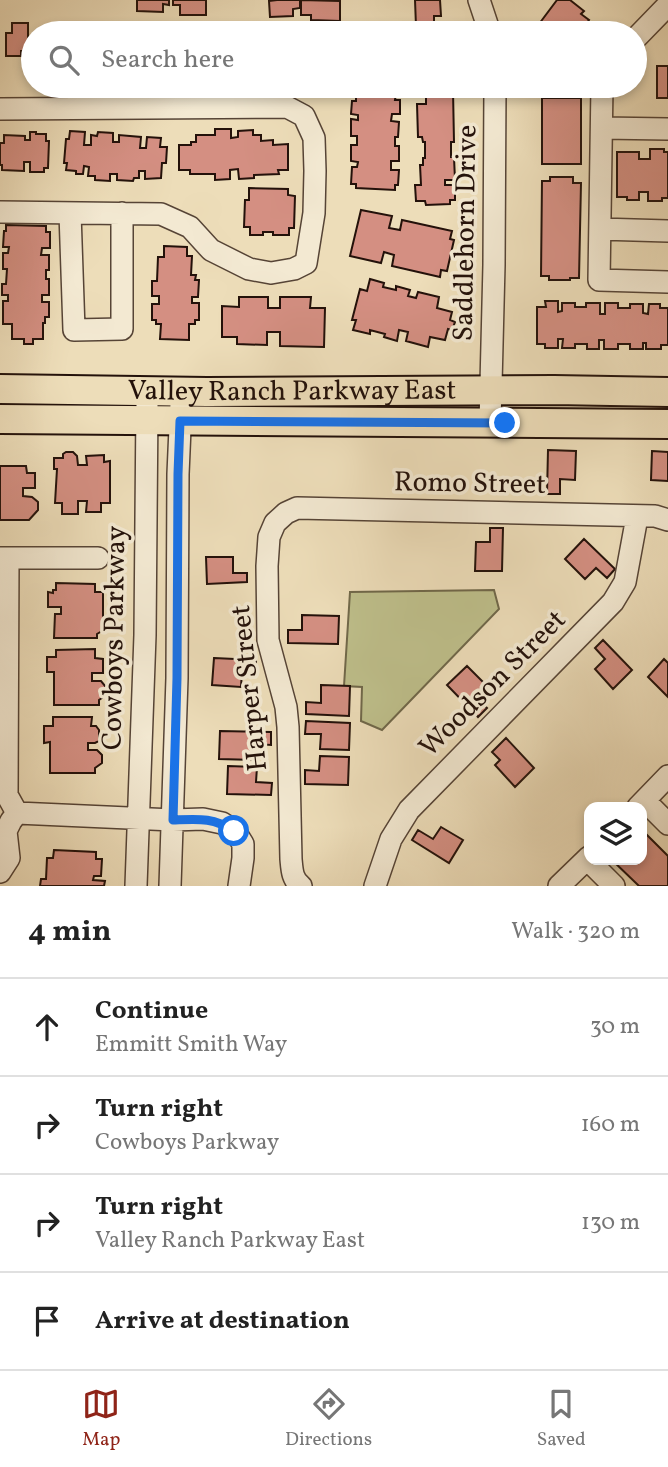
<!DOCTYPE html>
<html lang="en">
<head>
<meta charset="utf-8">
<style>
	:root { --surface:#fff; --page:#f2f2f2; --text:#222; --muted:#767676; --line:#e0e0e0; --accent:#8f2418 }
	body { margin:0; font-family:Vollkorn,serif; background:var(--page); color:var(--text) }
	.controls { position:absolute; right:21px; bottom:21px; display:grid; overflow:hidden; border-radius:14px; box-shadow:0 4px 10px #0003 }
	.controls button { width:63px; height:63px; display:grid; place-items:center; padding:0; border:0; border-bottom:2px solid var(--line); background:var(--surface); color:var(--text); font:35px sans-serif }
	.stop { position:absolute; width:21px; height:21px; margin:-16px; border:5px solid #1a73e8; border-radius:50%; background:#fff }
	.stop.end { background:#1a73e8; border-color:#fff; box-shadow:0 2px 7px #0008 }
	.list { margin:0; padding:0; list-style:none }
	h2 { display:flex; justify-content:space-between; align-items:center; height:91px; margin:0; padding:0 28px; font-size:30px }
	h2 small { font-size:23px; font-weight:400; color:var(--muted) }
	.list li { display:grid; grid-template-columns:46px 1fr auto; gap:21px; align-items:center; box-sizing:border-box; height:98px; padding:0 28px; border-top:2px solid var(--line) }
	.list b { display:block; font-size:26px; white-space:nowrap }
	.list p { margin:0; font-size:23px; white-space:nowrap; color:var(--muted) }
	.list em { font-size:23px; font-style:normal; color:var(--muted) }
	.icon { flex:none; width:38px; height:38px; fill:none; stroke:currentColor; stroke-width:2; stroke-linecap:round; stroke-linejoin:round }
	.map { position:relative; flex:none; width:668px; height:886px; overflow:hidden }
	.search { position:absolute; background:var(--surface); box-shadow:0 4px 10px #0003; left:21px; right:21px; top:21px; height:77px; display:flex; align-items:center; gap:18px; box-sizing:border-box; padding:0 24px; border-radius:38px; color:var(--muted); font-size:26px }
	.sheet { height:483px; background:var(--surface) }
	nav { display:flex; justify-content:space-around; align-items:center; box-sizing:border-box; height:98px; border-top:2px solid var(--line); background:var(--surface); font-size:19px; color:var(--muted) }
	nav a { display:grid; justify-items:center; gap:4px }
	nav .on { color:var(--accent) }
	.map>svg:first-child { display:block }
	.green { fill:#bebf8b; stroke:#70684a; stroke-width:2 }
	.building { fill:#d48f82; stroke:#23110a; stroke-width:2 }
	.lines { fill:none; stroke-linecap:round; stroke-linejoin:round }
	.minor-casing { stroke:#564436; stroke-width:24 }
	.major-casing { stroke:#23110a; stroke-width:32 }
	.minor { stroke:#f3e9d2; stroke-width:21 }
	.major { stroke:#edddb9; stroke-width:28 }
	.route { stroke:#1a73e8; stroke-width:9 }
	.labels { text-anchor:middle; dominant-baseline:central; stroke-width:7; stroke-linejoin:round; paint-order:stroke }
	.street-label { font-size:28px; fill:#23110a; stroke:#f3e9d2 }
</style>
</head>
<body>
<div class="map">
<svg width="668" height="886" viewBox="0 0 668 886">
	<rect width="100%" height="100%" fill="#edddb9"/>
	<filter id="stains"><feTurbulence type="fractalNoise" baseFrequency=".00286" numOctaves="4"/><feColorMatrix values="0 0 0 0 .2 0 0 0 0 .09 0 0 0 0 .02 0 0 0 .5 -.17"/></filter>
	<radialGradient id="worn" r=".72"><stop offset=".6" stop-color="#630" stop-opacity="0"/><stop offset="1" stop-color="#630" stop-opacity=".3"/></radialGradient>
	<!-- green -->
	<path class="green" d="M494 590 499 609 382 730 361 721 362 687 344 686 350 592Z"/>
	<!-- building -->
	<path class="building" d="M137 0H169V5L163 4V12L137 11Z
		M173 0H206V15H180V5H173Z
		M277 0H300V8L293 9V16L270 17 269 1Z
		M301 0 340 1V21L311 20V15H301Z
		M415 0H440L441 16H434V26H416Z
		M557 0H570L584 11 581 14 589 20 579 33H562L554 28 550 33 539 24Z
		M12 23H28V51H21V56H6V33H12Z
		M192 24V33H175L174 25Z
		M146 26H165V33H147Z
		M657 66H668V98H657Z
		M453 90 454 142H451V157H454L455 180H445V185H455V200H450V204L426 205 425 201H416L415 185H421L420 165H423V158H425V142H423L422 137H418L417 104H426V91Z
		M356 92 396 94 395 100H400V114H392L391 121 399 122 398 137H395V146H399V161H391V170H399L398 185H395V190L356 188V184H351L352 167H357L358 162 351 161V145H357V136H351V119L358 120V115L351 114 352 101H356Z
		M542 98H581V164H542Z
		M215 129H231V138L238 137V131L253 130V135H261V141L273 140V145L288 144V170H278L279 174 254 175V178L239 179 238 169 230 170V179L215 180V174H190V170H179V145H191V142H196V135H215Z
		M70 131 85 132 84 145H91V135L97 136 98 132 113 133V142H119V135L141 137 140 148H146L147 137 161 138 160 147H167L166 163H162L161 178 145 179V171H139V178H134L133 181 117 180V174H110V181L95 180V176H88L89 167 84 166 83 174H76V171L66 170 67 163H64L66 139H69Z
		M30 132H36V134H46V141H49L48 168H44V172H30V162H24V171L2 170V165H0V143H4V135L25 136V140H30Z
		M650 149H664V152H668V198H662V201H648V192H639V200H627V197H617V152H639V159H650Z
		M550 177H573V183H581L579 278H570V280H549V276H541L542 181H550Z
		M249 188 288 189V195L295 196 294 228H289V235H273V232H263V235H250V227H244L245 200H249Z
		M361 210 392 216 389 228 400 230 402 220 452 231 450 239 454 240 447 271 441 270 440 277 392 266 394 255 384 252 381 263 350 256Z
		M6 225 46 226V232H50V248H42L41 255H49V270H46V279H49V295H42V302H49V317H45V323H43V339H33V344H24V339H12V324H3V301H8V295H2V284H6L7 269H3V253H8L9 247H3L4 231H6Z
		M164 246 187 247V256H192L191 275H196L195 280H199L198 297H192V303H199V320H195V324H189V340L160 339 161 324H156V320H152V304H159V296H152V281H157L158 257H164Z
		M370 279 384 283 383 287 396 290V286L410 290 408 296 416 298 418 292 439 297 437 308 452 312 450 320 455 322 452 330 448 329 445 340 430 337 428 347 406 341 408 332 399 330 397 341 384 337 385 334 370 330V334L353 330 356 320H352L360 289 367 291Z
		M239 297H268V308H280V297H311L310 308H325L324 347 280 346V332H267V345L237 344V337H222V306L239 307Z
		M545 301H558V312L562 311V303H575V307H586V303H600V314H605V303H618V308H630V304H643V313L648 314 649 304H660V308H668V345H661V349H646V343H643V349H630V344H618V349H604V340H599V349H587V344H575V348H562L563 339H558V348H545V344H537V307H546Z
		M548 450 576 451 575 480 560 479V494H547Z
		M652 451 668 452V481L651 480Z
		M66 452H73L77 456 78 465H87L86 456 104 455V462L110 461V503H101V512H86L87 501H78V514H62V503H55L57 469H54V458H63V454Z
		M0 466H26L27 473H35V488H23V496L32 497 38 502V510L29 520H0Z
		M490 528H503L502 571H475L476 542H490Z
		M584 539 615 569 607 578 596 568 585 579 565 559Z
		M206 557H233V573H247V582L207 584Z
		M56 583 95 584V592H103V616L107 621V628L97 634V638H54L55 614H61V607H48V592L53 593V590H56Z
		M302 615 339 616 338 644 288 643V630H302Z
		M603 640 632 670 613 689 595 669 605 659 595 648Z
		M95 649V658L103 659V673H92V681H101L106 687V695L99 700V705H54V672H47V657H56V650Z
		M214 658 256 660V671H242L241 687 212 685Z
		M664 659 668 663V697L648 677Z
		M467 666 487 686 476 697 487 708 478 717 447 685Z
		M321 685 350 686 349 716 306 714V702L321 703Z
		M53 717H92L91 726H96L99 730V741L95 743H88V750H97L102 755V763L95 768V773H50V742L44 743V726H53Z
		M306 721 350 723 349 750 320 749 321 734H305Z
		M220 731 271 732V745L257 744 256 760 219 759Z
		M506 738 534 768 515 787 495 765 500 760 492 752Z
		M320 756 349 757 348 785 305 784V770L319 771Z
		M228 766 257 767 256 782 272 783 271 795 227 794Z
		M441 827 463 840 449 863 412 840 418 830 433 839Z
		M642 830 668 856V886H639L612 860H642Z
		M54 850 96 852V859H102L101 876H94L93 880 105 881 104 886H40L41 879H46L47 858H53Z"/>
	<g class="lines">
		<!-- minor casing -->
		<g class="minor-casing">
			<path id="minor" d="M479 0 490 33
				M635 39 668 5
				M602 86 599 280 668 282
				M0 109 287 107 304 116 314 138 315 171 314 213 306 263 294 269 271 273 249 269 211 250 190 227 161 214 0 212
				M602 128 668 129
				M70 213 74 330 122 329V213
				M600 229 668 231
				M490 423 494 265 495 86
				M0 558H98
				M8 558 7 795 17 813
				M645 801 668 824
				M638 807 668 776
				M587 859 614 886
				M0 872 9 858 6 831 11 821 17 813 173 820 203 819 222 823 235 831 243 844V858L239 886
				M136 886 145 635 147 405
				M170 886 177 678 178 474 181 405
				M301 886C292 879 292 870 291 859L288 727 286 707 268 640 267 566 269 537 275 523 286 513 297 508 655 516 668 520
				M375 886 391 839 409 810 613 602 625 582 637 517
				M559 886 589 857"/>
		</g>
		<!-- major casing -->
		<g class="major-casing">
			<g id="major">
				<path id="s1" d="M0 389 207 392 554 390 668 392"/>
				<path d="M0 419 668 424"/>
			</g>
		</g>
		<!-- minor -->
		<use href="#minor" class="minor"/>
		<!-- major -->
		<use href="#major" class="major"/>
	</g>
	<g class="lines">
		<!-- route -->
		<path class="route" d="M234 831C213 817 198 819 173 820L177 678 178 474 180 421 505 423"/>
	</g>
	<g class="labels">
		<!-- street labels -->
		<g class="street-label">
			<text transform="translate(466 233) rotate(-89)">Saddlehorn Drive</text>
			<text stroke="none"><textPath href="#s1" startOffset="292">Valley Ranch Parkway East</textPath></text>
			<text transform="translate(470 484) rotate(1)">Romo Street</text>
			<text transform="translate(115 638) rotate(-89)">Cowboys Parkway</text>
			<text transform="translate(493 684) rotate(-45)">Woodson Street</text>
			<text transform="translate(250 688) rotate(-96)">Harper Street</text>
		</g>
	</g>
	<rect width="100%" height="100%" filter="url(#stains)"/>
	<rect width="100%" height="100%" fill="url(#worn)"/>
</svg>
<div class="controls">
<button><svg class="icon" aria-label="layers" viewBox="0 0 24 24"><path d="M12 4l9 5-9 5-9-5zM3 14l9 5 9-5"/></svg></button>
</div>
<div class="stop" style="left:234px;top:831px"></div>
<div class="stop end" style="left:505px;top:423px"></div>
<div class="search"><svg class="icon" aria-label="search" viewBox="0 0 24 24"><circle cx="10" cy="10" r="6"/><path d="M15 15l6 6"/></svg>Search here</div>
</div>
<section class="sheet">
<h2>4 min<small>Walk · 320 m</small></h2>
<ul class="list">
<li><svg class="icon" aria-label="ahead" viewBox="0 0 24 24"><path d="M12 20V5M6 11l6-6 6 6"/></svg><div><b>Continue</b><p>Emmitt Smith Way</p></div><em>30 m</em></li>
<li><svg class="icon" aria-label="right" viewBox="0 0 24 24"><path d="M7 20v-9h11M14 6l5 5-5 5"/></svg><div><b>Turn right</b><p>Cowboys Parkway</p></div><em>160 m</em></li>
<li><svg class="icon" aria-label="right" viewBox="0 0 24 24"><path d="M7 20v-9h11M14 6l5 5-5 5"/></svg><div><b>Turn right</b><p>Valley Ranch Parkway East</p></div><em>130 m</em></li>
<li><svg class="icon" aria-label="arrive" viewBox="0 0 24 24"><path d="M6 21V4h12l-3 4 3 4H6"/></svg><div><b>Arrive at destination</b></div></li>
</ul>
</section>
<nav>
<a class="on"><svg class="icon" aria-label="map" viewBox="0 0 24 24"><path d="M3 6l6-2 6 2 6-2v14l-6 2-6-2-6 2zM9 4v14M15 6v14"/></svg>Map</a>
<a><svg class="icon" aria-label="directions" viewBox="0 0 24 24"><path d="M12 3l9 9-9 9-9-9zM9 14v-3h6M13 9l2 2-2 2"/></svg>Directions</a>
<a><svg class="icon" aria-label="saved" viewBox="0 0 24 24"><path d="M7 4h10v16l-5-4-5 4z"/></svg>Saved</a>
</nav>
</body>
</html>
